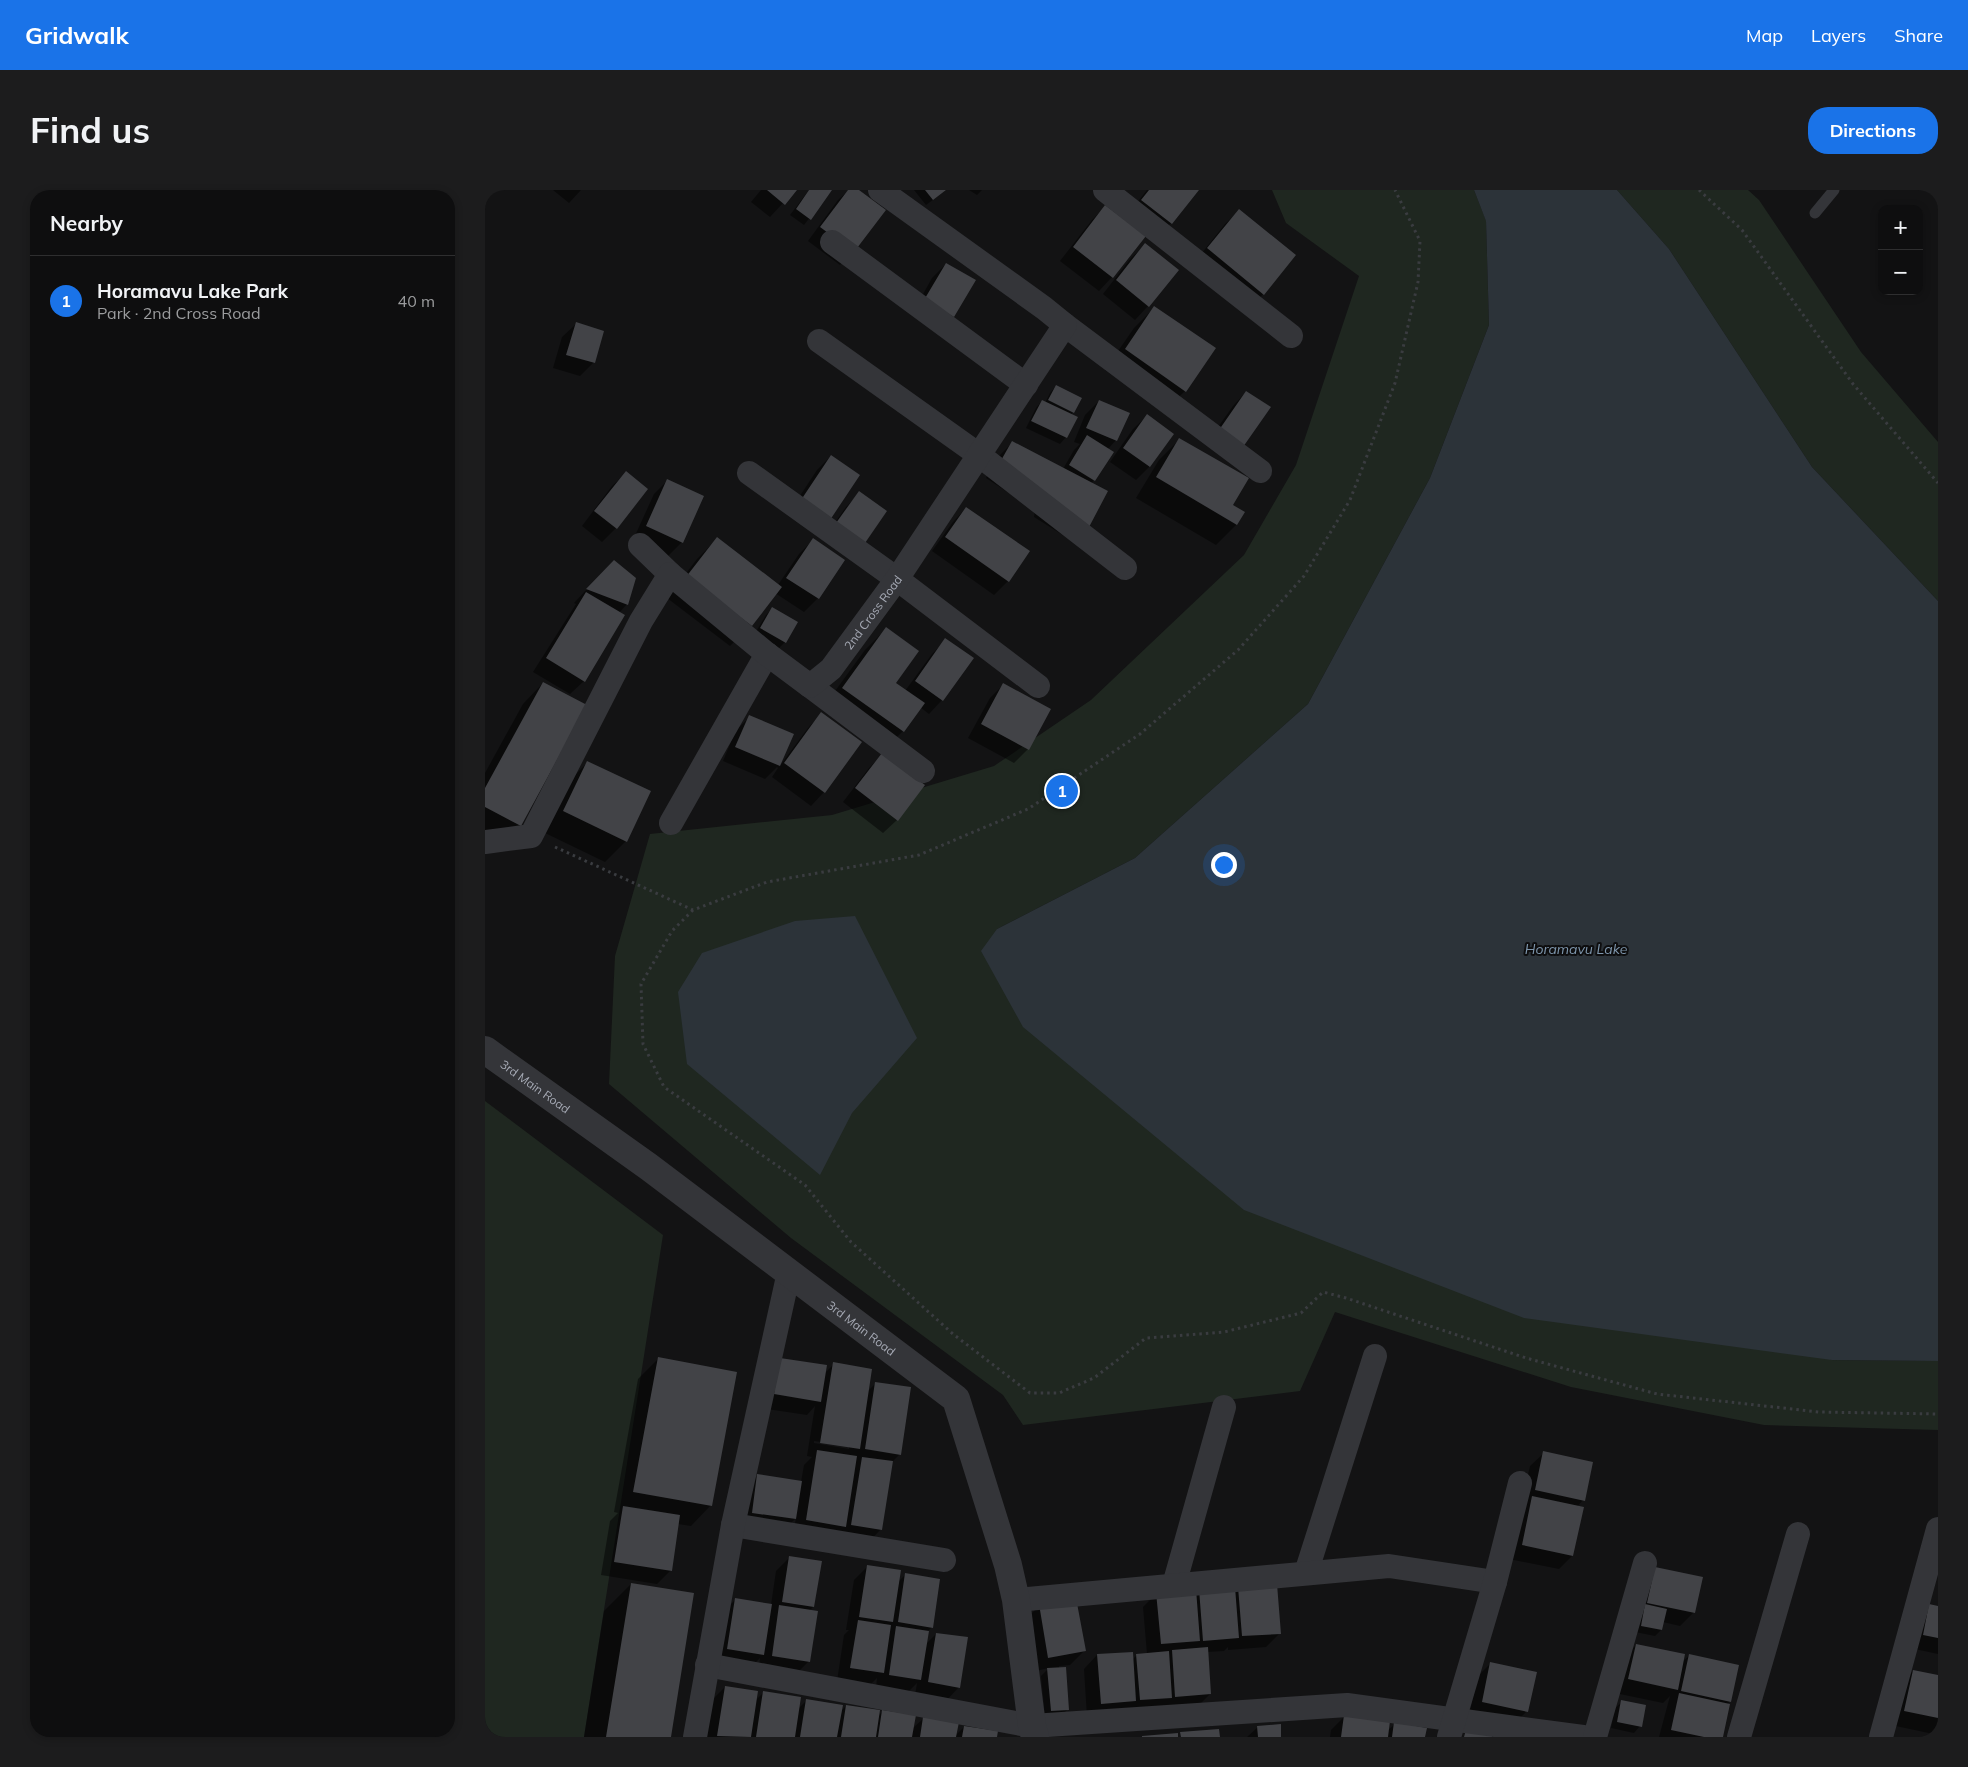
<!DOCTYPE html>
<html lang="en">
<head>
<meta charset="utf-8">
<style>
	:root { --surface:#0e0e0f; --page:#1c1c1d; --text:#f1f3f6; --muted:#9b9c9e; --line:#2e2e2f; --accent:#1a73e8 }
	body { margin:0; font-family:Mulish,sans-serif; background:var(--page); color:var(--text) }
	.controls { position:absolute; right:15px; top:15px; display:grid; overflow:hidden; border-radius:10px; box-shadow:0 2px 8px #0003 }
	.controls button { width:45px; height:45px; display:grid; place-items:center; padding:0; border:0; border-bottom:1px solid var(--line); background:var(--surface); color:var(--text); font:25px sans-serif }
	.you { position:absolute; left:738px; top:674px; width:18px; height:18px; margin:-12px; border:4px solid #fff; border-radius:50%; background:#1a73e8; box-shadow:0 0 0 8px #1a73e833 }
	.badge { display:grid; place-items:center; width:32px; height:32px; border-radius:50%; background:var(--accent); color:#fff; font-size:16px; font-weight:700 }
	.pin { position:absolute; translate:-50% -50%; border:2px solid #fff; box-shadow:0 1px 5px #0006 }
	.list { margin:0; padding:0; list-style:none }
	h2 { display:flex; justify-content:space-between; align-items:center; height:65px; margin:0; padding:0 20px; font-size:21px }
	h2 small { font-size:16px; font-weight:400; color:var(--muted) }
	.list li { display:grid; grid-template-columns:32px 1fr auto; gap:15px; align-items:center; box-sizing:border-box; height:90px; padding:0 20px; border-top:1px solid var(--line) }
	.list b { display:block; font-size:19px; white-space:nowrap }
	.list p { margin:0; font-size:16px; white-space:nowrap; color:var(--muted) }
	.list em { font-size:16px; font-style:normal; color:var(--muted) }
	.map { position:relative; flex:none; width:1453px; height:1547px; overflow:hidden; border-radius:20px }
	header { display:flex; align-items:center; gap:30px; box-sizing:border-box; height:70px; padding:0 25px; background:var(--accent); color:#fff }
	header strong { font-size:24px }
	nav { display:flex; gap:28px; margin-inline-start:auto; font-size:18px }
	.intro { display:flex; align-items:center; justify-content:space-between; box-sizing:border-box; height:120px; padding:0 30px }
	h1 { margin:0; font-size:35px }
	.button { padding:12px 22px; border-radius:20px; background:var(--accent); color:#fff; font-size:18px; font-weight:700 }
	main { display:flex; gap:30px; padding:0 30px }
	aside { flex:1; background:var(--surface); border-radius:20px; box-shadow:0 2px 8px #0003 }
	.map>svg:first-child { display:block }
	.green { fill:#1f2720 }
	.water { fill:#2c3339 }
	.shadow { fill:#0007; fill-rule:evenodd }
	.building { fill:#424347 }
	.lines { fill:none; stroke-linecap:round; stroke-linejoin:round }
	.path { stroke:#3a3c40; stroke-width:3; stroke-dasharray:2.5 4; stroke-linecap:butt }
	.service { stroke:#343539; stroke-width:11 }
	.minor { stroke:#343539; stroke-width:24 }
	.tertiary { stroke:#343539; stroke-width:28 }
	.labels { text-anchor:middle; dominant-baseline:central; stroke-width:4; stroke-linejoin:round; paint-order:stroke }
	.street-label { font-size:12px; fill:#a5a9b4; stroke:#0e0e0f }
	.water-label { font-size:14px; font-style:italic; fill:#7e96ac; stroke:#0e0e0f }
</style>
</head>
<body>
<header>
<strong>Gridwalk</strong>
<nav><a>Map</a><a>Layers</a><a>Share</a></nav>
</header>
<div class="intro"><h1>Find us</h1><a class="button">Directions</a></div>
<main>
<aside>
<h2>Nearby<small></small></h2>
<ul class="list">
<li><span class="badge">1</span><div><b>Horamavu Lake Park</b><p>Park · 2nd Cross Road</p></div><em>40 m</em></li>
</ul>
</aside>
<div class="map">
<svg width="1453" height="1547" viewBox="0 0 1453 1547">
	<rect width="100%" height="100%" fill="#131314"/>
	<!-- green -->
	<path class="green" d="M787 0H989L1001 30 1004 135 945 288 823 514 650 668 512 739 1347 1170 1453 1171V1240L1279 1235 1086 1197 850 1122 815 1201 538 1235 518 1205 306 1048 124 894 130 766 165 644 347 625 509 576 606 510 759 365 811 275 874 86 801 33Z
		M1132 0H1263L1274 10 1376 162 1453 252V411L1327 277 1184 59Z
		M0 911 178 1045 99 1547H0Z"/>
	<!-- water -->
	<path class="water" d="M989 0H1132L1184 59 1327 277 1453 411V1171L1347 1170 1039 1128 759 1020 538 837 496 761 512 739 650 668 823 514 945 288 1004 135 1001 31Z
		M370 726 432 848 367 923 335 985 202 874 193 802 217 763 310 731Z"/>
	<!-- shadow -->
	<path class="shadow" d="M68 0H96L84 13Z
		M276 0H310L285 27 266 12Z
		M324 0H346L319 35 305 25Z
		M364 0H371L368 61 355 75 323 51 353 10Z
		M429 0H461L441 15Z
		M484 0H497L492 5Z
		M662 0H712L686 33 672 47 643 24Z
		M620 17 627 87 614 101 575 71 607 30Z
		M754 21 778 104 765 118 709 73 740 34Z
		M660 55 663 116 650 130 618 104 646 68Z
		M461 74 454 140 427 124 447 88Z
		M669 118 700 201 679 221 620 180 649 138Z
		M91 134 109 172 95 186 68 178 77 147Z
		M571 196 588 222 586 225 581 247 575 254 541 238 551 218 557 211 560 213 565 203Z
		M761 202 744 270 721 254 748 216Z
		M614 211 631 250 623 259 627 262 606 294 589 352 549 327 550 320 501 288 513 267 527 253 578 279 589 260 595 254 589 252 600 225Z
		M662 226 664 277 651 290 625 272 648 239Z
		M695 249 746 315 751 335 731 355 651 308 674 270Z
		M346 266 374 285 303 324 332 280Z
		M141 283 162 299 131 338 117 352 97 336 127 296Z
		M182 291 197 352 183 366 148 350 169 304Z
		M375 303 400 321 339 348 361 317Z
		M481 318 523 391 509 405 447 361 468 332Z
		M232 349 293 395 314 364 328 350 359 370 333 408 319 422 290 403 266 435 245 456 182 408 212 369Z
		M115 385 142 414 134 423 99 491 85 504 48 482 91 414 89 413Z
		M287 419 311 433 300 452 293 459 269 445 281 425Z
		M401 439 409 493 420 501 447 464 461 450 457 510 444 524 435 517 418 541 397 562 337 519 380 460Z
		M58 493 100 516 35 636 0 649V583L38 514Z
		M518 495 543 559 529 573 483 548 505 508Z
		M336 524 339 602 326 616 287 587 293 578 292 577 280 589 238 571 251 540 265 527 307 545 294 577 323 538Z
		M398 564 412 630 398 643 358 612 384 578Z
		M103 572 141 651 120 672 58 642 82 593Z
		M174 1168 226 1315 206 1336 193 1334 186 1380 172 1394 116 1385 125 1331 133 1323 129 1322 153 1189Z
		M349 1174 382 1202 391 1193 415 1264 407 1272 396 1339 383 1353 308 1344 311 1328 296 1343 254 1336 259 1299 273 1285 316 1292 319 1275 327 1267 322 1266 330 1216 322 1225 276 1218 281 1183H340ZM329 1251 364 1256V1259L329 1253Z
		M1059 1263 1098 1310 1092 1317 1087 1366 1074 1379 1024 1369 1045 1276Z
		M305 1367 328 1417 324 1421V1471L310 1485 274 1479 275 1468 265 1478 229 1473 237 1423 251 1409 286 1415 291 1381Z
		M383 1376 413 1392 420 1385 447 1437 443 1441 441 1454 451 1444 474 1497 461 1511 430 1506 432 1493 422 1503 391 1498 392 1488 384 1496 352 1491 359 1445 364 1440H361L369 1390Z
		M1217 1388 1209 1422 1195 1436 1178 1432 1176 1440 1170 1446 1150 1442 1156 1392Z
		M146 1394 185 1547H99L119 1421Z
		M791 1395 795 1443 781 1457 743 1460V1457L739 1461 722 1462 725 1504 711 1518 602 1527 599 1479 612 1465 647 1470 652 1465 662 1464 658 1417 672 1403Z
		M555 1415 599 1461 585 1475 574 1476 583 1519 576 1526 560 1527 556 1486 564 1478 550 1481 541 1429Z
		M1453 1418V1464L1425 1458 1431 1429Z
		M1151 1455 1197 1472 1204 1466 1245 1511 1242 1515 1236 1547H1174L1185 1506 1178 1513 1130 1503 1138 1469Z
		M1006 1473 1042 1521 1028 1535 984 1526 992 1487Z
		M1428 1481 1453 1487V1545L1406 1535 1414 1495Z
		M240 1497 271 1510 279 1502 313 1519 322 1510 355 1522 361 1516 393 1526 398 1521 427 1539 439 1528 470 1546 479 1537 511 1547H221L226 1511Z
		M1137 1512 1155 1536 1149 1543 1126 1538 1130 1518Z
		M860 1526 902 1541 910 1534 939 1547H845L846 1540Z
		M773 1537 795 1547H762Z"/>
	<!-- building -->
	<path class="building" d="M282 0H312L300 15Z
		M324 0H347L326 30 311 19Z
		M363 0H374L401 20 369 62 335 37Z
		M440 0H461L448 10Z
		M664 0H714L687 34 656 10Z
		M620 15 661 46 628 88 588 57Z
		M754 19 811 65 779 105 722 58Z
		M660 53 694 80 664 117 631 90Z
		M461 73 491 90 469 127 439 110Z
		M669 116 731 158 701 202 640 159Z
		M91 132 119 141 110 173 81 165Z
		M571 195 597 208 589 223 563 210Z
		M761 201 786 217 758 257 734 240Z
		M557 210 593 227 582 248 546 231Z
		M614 210 645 223 632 251 601 238Z
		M662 224 689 244 665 277 638 258Z
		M602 245 629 262 610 291 584 275Z
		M694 248 764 288 748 315 760 322 752 335 671 287Z
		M527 251 623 301 603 339 514 274Z
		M346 265 375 285 345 330 316 310Z
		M141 281 163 299 132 339 109 321Z
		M182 289 219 306 198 353 161 336Z
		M374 301 402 321 380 353 351 333Z
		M481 317 545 361 524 392 460 347Z
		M232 347 297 397 267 436 201 387Z
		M328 348 360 370 334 409 301 388Z
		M129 370 151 388 143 415 101 399Z
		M101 402 140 425 100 492 61 468Z
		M287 417 313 432 301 453 275 438Z
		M401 437 434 461 411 493 440 513 419 542 357 498Z
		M460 448 489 468 458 511 430 491Z
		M58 492 102 515 36 636 0 617V598Z
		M518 493 566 519 544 560 496 534Z
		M336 522 377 552 340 603 299 573Z
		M264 525 309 544 295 576 250 557Z
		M397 563 440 595 413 631 370 598Z
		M102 571 166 601 142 652 78 621Z
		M173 1167 252 1182 227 1316 148 1302Z
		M295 1168 342 1175 336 1212 289 1204Z
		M348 1172 387 1179 375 1259 335 1253Z
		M390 1192 426 1197 416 1265 380 1259Z
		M332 1260 372 1266 361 1337 321 1330Z
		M1058 1261 1108 1272 1100 1311 1050 1300Z
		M377 1267 408 1271 397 1340 366 1335Z
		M272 1284 317 1291 311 1329 267 1323Z
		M1047 1306 1099 1317 1088 1366 1037 1355Z
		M138 1316 195 1325 187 1381 129 1372Z
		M304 1366 337 1371 329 1417 297 1412Z
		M382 1375 416 1380 408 1432 374 1427Z
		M1170 1377 1218 1387 1210 1423 1162 1413Z
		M420 1383 455 1389 448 1438 413 1432Z
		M146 1393 209 1403 186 1547H121Z
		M792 1394 796 1444 757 1446 753 1397Z
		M750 1397 754 1448 718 1451 714 1399Z
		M711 1399 715 1451 676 1454 671 1402Z
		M250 1408 287 1414 279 1465 242 1459Z
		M591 1408 601 1461 563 1468 554 1414Z
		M1160 1414 1182 1419 1177 1440 1156 1436Z
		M1444 1414 1453 1416V1448L1438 1445Z
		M294 1415 333 1421 325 1472 287 1466Z
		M373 1430 406 1435 399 1483 365 1478Z
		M411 1436 444 1441 436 1490 404 1485Z
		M451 1443 483 1447 475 1498 443 1492Z
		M1151 1454 1200 1464 1193 1500 1143 1489Z
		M723 1457 726 1504 690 1507 687 1460Z
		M684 1461 687 1508 655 1510 651 1464Z
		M648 1462 651 1511 616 1514 612 1464Z
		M1204 1464 1254 1475 1246 1512 1196 1501Z
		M1005 1472 1052 1482 1043 1522 997 1512Z
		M581 1477 584 1520 566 1521 562 1478Z
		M1428 1480 1453 1485V1528L1419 1521Z
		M240 1496 273 1501 266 1547 232 1546Z
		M278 1501 316 1507 310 1547H271Z
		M1194 1503 1245 1514 1238 1547H1219L1186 1540Z
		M321 1509 358 1515 352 1547H315Z
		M1136 1510 1161 1515 1157 1537 1132 1532Z
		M361 1515 395 1520 391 1547H356Z
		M397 1520 431 1525 427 1547H393Z
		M859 1525 905 1531 903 1547H856Z
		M438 1527 474 1532 471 1547H435Z
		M909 1532 942 1538 940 1547H907Z
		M796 1534V1547H773L772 1536Z
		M479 1536 513 1541 512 1547H477Z
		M734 1539 735 1547H696L695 1542Z
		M981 1540 1007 1546V1547H979Z
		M693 1543V1547H657V1546Z"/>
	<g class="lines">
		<!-- path -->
		<path class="path" d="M1214 0 1257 40 1368 194 1453 293
			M70 657 208 720 282 692 434 665 543 619 655 544 753 460 819 386 865 310 910 193 933 92 935 51 910 0
			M208 720 187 741 156 794 158 854 179 897 320 995 366 1052 468 1144 545 1203H574L609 1188 661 1148 739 1142 816 1123 838 1102 861 1108 1041 1168 1172 1204 1334 1222 1453 1224"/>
		<!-- service -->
		<path class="service" d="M1330 23 1349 0"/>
		<!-- minor -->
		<g class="minor">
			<path d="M620 0 806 146"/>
			<path d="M347 52 541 195"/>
			<path d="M580 135 775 281"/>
			<path d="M334 151 494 265 640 378"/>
			<path d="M264 283 412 389 553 496"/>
			<path d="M155 355 185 384"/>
			<path d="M325 496 438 581"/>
			<path d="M186 633 282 464"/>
			<path id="s1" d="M0 652 46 646 156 431 185 384 282 464 325 496 346 479 412 389 580 135 559 118 395 0"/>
			<path d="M248 1335 459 1370"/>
			<path d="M821 1383 890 1166"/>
			<path d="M689 1395 739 1217"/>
			<path d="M531 1410 904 1376 1010 1392"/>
			<path d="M222 1475 547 1536 862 1515 1098 1547"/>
			<path d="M210 1547 248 1335 304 1082"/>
			<path d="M964 1547 1010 1392 1035 1293"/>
			<path d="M1110 1547 1160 1373"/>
			<path d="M1254 1547 1313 1344"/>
			<path d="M1396 1547 1453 1339"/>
		</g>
		<!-- tertiary -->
		<path class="tertiary" id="s2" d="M0 860 164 977 471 1209 523 1375 531 1410 547 1536 550 1547"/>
	</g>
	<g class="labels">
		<!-- street labels -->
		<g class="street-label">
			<text stroke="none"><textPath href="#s1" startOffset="620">2nd Cross Road</textPath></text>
			<text stroke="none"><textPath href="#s2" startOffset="62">3rd Main Road</textPath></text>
			<text stroke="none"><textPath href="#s2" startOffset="468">3rd Main Road</textPath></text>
		</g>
		<!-- water labels -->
		<g class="water-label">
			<text x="1091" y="759">Horamavu Lake</text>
		</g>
	</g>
</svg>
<div class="controls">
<button>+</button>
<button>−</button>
</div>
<div class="you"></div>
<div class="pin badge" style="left:577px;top:601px">1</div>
</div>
</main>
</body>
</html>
